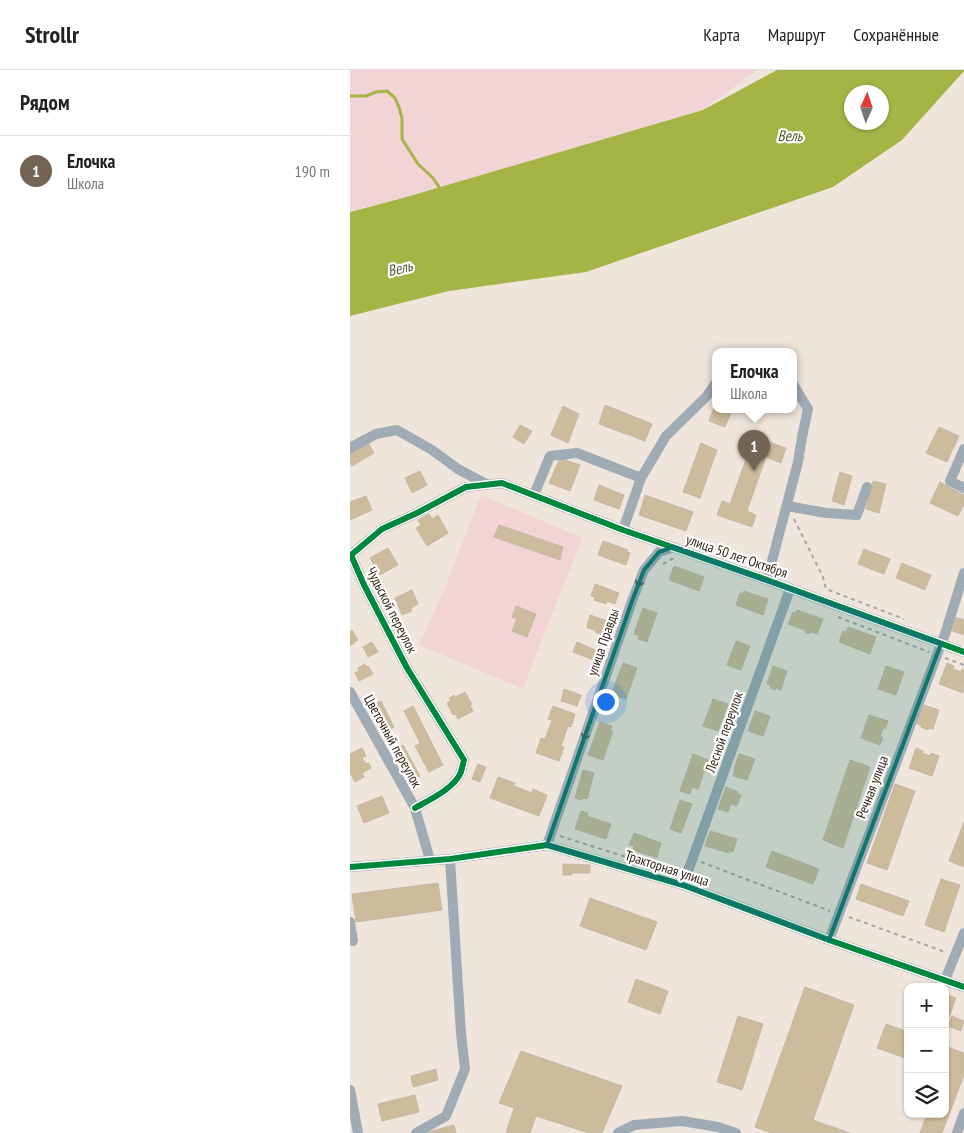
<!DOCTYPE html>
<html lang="ru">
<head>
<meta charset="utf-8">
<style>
	:root { --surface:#fff; --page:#f6f6f6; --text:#222; --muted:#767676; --line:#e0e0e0; --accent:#736455 }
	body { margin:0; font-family:"PT Sans Narrow",sans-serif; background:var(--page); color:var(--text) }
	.controls { position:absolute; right:15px; bottom:15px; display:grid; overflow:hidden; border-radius:10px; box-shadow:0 1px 4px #0004 }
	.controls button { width:45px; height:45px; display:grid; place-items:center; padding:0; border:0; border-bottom:1px solid var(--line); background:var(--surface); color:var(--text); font:25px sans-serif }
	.compass { position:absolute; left:494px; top:15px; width:45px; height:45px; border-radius:50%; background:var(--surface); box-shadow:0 1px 4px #0004; rotate:3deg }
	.you { position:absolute; left:255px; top:631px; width:18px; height:18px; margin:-12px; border:4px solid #fff; border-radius:50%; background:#1a73e8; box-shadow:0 0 0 8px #1a73e833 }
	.badge { display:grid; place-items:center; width:32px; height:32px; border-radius:50%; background:var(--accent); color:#fff; font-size:16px; font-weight:700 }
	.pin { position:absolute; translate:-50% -41px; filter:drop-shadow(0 1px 2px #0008) }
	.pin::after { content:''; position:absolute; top:26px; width:18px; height:15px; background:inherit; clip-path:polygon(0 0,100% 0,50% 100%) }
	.popup { position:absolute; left:362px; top:278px; width:85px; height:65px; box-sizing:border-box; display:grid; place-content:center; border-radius:10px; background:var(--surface); filter:drop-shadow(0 1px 4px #0005); font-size:16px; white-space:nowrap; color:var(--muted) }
	.popup b { font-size:19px; color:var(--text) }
	.popup::after { content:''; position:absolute; left:50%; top:100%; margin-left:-10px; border:10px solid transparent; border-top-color:var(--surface) }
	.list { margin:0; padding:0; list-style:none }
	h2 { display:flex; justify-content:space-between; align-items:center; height:65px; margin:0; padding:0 20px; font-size:21px }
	h2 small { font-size:16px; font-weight:400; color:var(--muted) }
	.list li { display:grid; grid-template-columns:32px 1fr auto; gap:15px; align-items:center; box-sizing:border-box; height:70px; padding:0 20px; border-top:1px solid var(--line) }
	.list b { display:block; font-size:19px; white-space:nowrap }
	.list p { margin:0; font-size:16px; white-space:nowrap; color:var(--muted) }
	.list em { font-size:16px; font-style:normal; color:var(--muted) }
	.icon { flex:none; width:28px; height:28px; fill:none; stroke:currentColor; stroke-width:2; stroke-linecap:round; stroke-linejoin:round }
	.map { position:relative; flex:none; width:614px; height:1063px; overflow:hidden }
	header { display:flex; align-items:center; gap:30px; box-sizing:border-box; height:70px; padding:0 25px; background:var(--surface); border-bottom:1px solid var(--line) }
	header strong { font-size:24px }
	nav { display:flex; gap:28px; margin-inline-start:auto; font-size:18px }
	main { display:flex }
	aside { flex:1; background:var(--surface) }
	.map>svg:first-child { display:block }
	.green { fill:#f2d4d6 }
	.water { fill:#a4b546; fill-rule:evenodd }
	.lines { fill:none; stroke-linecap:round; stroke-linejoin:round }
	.stream { stroke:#a4b546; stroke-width:3 }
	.building { fill:#cdbc9b; stroke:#c3b9aa }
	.path { stroke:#a2a6aa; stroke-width:2; stroke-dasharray:4 4; stroke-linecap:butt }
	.minor { stroke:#9fabb5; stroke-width:10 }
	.cycleway-casing { stroke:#fff; stroke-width:9 }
	.cycleway { stroke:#00873e; stroke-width:6 }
	.oneway { stroke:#625d59 }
	.marked { fill:#0f766e; fill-opacity:0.2; stroke:#0f766e; stroke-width:4; stroke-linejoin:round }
	.labels { text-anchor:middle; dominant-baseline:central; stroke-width:4.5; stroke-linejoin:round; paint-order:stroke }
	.street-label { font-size:14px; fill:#301e0d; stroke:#fff }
	.water-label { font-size:15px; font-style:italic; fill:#505d2b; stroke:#fff }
</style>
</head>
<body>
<header>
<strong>Strollr</strong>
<nav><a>Карта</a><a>Маршрут</a><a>Сохранённые</a></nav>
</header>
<main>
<aside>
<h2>Рядом<small></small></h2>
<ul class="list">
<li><span class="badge">1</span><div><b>Елочка</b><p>Школа</p></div><em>190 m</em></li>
</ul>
</aside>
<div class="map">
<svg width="614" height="1063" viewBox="0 0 614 1063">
	<rect width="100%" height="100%" fill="#f0e5db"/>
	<!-- green -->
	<path class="green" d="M0 0H407L353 40 53 128 0 141Z
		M131 425 233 468 218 504 173 619 69 575 95 518Z"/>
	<!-- water -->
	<path class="water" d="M427 0H614V1L552 70 483 117 236 202 99 221 0 246V142L53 128 353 40ZM502 22H532V52H502Z"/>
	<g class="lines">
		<!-- stream -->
		<path class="stream" d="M0 26H16L26 22 37 21 45 28 49 37 52 48V69L68 94 83 108 91 120"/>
	</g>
	<!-- building -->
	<path class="building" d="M255 335 302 354 295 371 249 354Z
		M365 335V340H382L375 357 359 351Z
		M213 336 229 344 218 373 201 365Z
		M170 355 182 361 174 374 163 367Z
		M589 357 609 366 597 392 576 383Z
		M396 364 436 378 431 393 416 387 397 441 406 445 402 457 367 445 372 431 380 434 399 381 391 378Z
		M14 365 24 383 2 396 0 392V373Z
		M351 373 367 380 350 428 333 422Z
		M210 388 230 395 220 421 199 413Z
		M70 401 77 415 62 423 55 408Z
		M490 402 502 406 494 435 482 431Z
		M523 411 536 414 529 443 516 439Z
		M590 412 614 425V435L608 446 580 433Z
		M249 415 274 425 269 439 244 430Z
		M295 425 343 442 336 461 289 445Z
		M16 426 22 440 0 450V432Z
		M79 444 82 449 88 445 98 463 77 476 66 458 71 455 68 450Z
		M149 455 213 477 210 490 144 467Z
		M253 471 278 480 277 482 280 483 276 495 248 485Z
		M38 478 48 495 30 505 20 488Z
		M514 479 540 489 534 504 508 494Z
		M552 493 581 505 575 520 546 508Z
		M324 496 354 507 349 521 319 510Z
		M245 514 269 523 265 534 257 531 256 534 244 530 245 527 241 526Z
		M62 520 68 534 61 538 62 541 52 545 45 528Z
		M394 521 418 529 413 545 386 535 390 523 392 524Z
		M166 536 186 544 177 567 162 561 167 549 162 547Z
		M293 538 307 543 297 572 288 569 289 566 284 564Z
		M447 540 473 549 467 564 460 562 459 564 455 562V560L438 554 443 542 445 543Z
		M240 545 258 551 254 565 245 562V560L237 558Z
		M605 547 614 550V565L600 560Z
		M498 557 526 567 520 584 489 572 493 561 496 562Z
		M2 560 8 570 4 572 5 573 0 576V562Z
		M386 571 400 576 391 600 377 595Z
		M22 572 28 582 18 587 13 577Z
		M227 572 250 582 246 591 223 582Z
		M273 593 287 598 276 629 265 625 266 620H263Z
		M597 593 604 596 603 599 611 602 612 599 614 600 613 623 589 614Z
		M15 594 17 597 18 596 23 604 9 611 5 603 9 601 8 598Z
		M423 596 437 601 431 620 426 618V620L420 618 421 615 417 614Z
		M536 596 554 602 546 625 528 619Z
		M214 619 231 625 227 636 211 631Z
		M115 622 122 634 120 636 123 641 108 649 105 644 103 645 97 633 101 631 99 628 104 625 105 627Z
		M363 629 378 634 368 661 353 656Z
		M31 631 44 657 34 662 21 636Z
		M574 635 589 640 583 659 579 658 578 660 571 657V655L567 654Z
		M63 636 93 695 79 702 65 676 70 673 54 641Z
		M203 636 225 644 221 657 218 656 211 676 214 677 209 691 186 683 191 668 195 669 202 650 198 649Z
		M405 641 420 646 413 666 398 661Z
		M519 645 538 651 535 659 533 658 530 667H533L530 675 511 668Z
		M250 652 262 656 260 660 263 661 253 690 238 685Z
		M53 675 70 706 61 711 44 680Z
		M12 678 16 686 12 688 16 694 19 693 21 698 12 703 14 707 5 712 0 703V684Z
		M566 678 573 681 572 683 580 686 581 683 589 686 582 706 559 698Z
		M343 684 358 690 348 719 342 717 340 724 330 721Z
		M389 684 405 689 397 710 383 706 385 699H384Z
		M500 690 520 697 493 778 473 770Z
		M128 694 136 697 130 712 122 709Z
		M233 700 244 703 237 729 233 728 232 730 225 728Z
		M148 707 165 713 164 716 182 723 183 719 197 725 189 746 140 728Z
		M545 714 565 721 537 800 517 793Z
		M376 717 388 722 387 724 391 725 387 736 381 734 378 742 368 739Z
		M32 726 39 743 14 753 7 736Z
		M330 730 342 734 331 763 320 759Z
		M231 741 238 743 237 746 261 754 256 769 225 759Z
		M614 752V797L599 791Z
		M360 761 387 769 383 782 380 781 379 783 355 776Z
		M284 763 311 773 307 788 283 780 284 776 279 775Z
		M422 781 469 799 463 814 416 797Z
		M213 794 240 795V803H222V805H213Z
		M591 809 610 815 594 862 575 855Z
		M88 813 92 840 6 852 2 824Z
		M511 814 559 831 553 846 506 829Z
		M240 828 307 852 296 880 230 856Z
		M286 909 318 921 310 944 278 932Z
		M455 917 504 935 463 1050 500 1063H421L405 1057Z
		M595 924 606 928 596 956 595 955Z
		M388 946 413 954 392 1020 367 1012Z
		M602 946 614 951 611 961 598 956Z
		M536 954 558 962V989L527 978Z
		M595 976 614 983V1005L592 1063H570L577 1044H595Z
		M171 981 272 1016 252 1063H239L186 1046 180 1063H156L164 1038 149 1033Z
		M86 999 88 1010 63 1017 61 1006Z
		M65 1025 69 1042 32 1051 28 1034Z
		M104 1055 106 1063H74Z"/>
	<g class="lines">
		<!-- path -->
		<path class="path" d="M444 449 473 507 476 519 554 549
			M313 494 324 488
			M488 547 579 582
			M595 588 614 595
			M210 766 279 788
			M351 792 480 841
			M499 847 595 882"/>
		<!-- minor -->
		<path class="minor" d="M0 378 26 364 47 360 82 380 108 399 136 414
			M614 379 600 411 614 418
			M184 425 200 386 227 383 291 408
			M437 436 476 443 507 445 517 417
			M273 460 291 408 316 366 356 327 365 314
			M417 510 448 392 452 367 458 339 443 314
			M0 622 65 738 80 790
			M65 738C79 730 105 718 111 702 112 698 113 694 114 690L57 598 14 515 1 485 32 459 67 443 116 417 152 413 273 460 417 510 614 582
			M197 775 282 531 294 500 309 482 323 477
			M0 797 100 789 197 775 333 815 479 870 614 917
			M333 815 440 519
			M0 852 3 871
			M479 870 595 564 614 503
			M595 910 614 863
			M0 1020 8 1063
			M66 1063 96 1046 115 999 111 963 100 789
			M268 1063 284 1055 332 1051 368 1057 386 1063
			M607 1063 614 1043"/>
		<!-- cycleway casing -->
		<g class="cycleway-casing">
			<path id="cycleway" d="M65 738C79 730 105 718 111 702 112 698 113 694 114 690L57 598 14 515 1 485 32 459 67 443 116 417 152 413 273 460 417 510 614 582
				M0 797 100 789 197 775 333 815 479 870 614 917"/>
		</g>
		<!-- cycleway -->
		<use href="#cycleway" class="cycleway"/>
	</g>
	<!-- one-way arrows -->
	<defs><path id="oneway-shaft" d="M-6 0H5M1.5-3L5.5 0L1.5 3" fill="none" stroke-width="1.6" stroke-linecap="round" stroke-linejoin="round" transform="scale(1.25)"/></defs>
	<g class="oneway">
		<use href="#oneway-shaft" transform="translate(290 510) rotate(111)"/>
		<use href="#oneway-shaft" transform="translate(236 663) rotate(109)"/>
	</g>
	<!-- marked area -->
	<path class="marked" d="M323 477 591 574 479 870 333 815 197 775 282 531 294 500 309 482Z"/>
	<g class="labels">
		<!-- street labels -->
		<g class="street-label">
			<text transform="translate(387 486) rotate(19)">улица 50 лет Октября</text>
			<text transform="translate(42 540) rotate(63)">Чудьской переулок</text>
			<text transform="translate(253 572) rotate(-71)">улица Правды</text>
			<text transform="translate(374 662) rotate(-70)">Лесной переулок</text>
			<text transform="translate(43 671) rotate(61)">Цветочный переулок</text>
			<text transform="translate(522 717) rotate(-69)">Речная улица</text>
			<text transform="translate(317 798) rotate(18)">Тракторная улица</text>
		</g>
		<!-- water labels -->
		<g class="water-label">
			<text x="440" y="65">Вель</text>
			<text transform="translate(50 198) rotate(-14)">Вель</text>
		</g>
	</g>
</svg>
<div class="controls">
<button>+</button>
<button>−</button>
<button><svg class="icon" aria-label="layers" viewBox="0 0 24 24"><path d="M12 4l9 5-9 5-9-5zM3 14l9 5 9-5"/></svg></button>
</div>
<svg class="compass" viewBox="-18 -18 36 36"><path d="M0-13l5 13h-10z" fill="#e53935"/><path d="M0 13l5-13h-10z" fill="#767676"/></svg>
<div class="you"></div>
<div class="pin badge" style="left:404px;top:401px">1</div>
<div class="popup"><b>Елочка</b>Школа</div>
</div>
</main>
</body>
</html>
